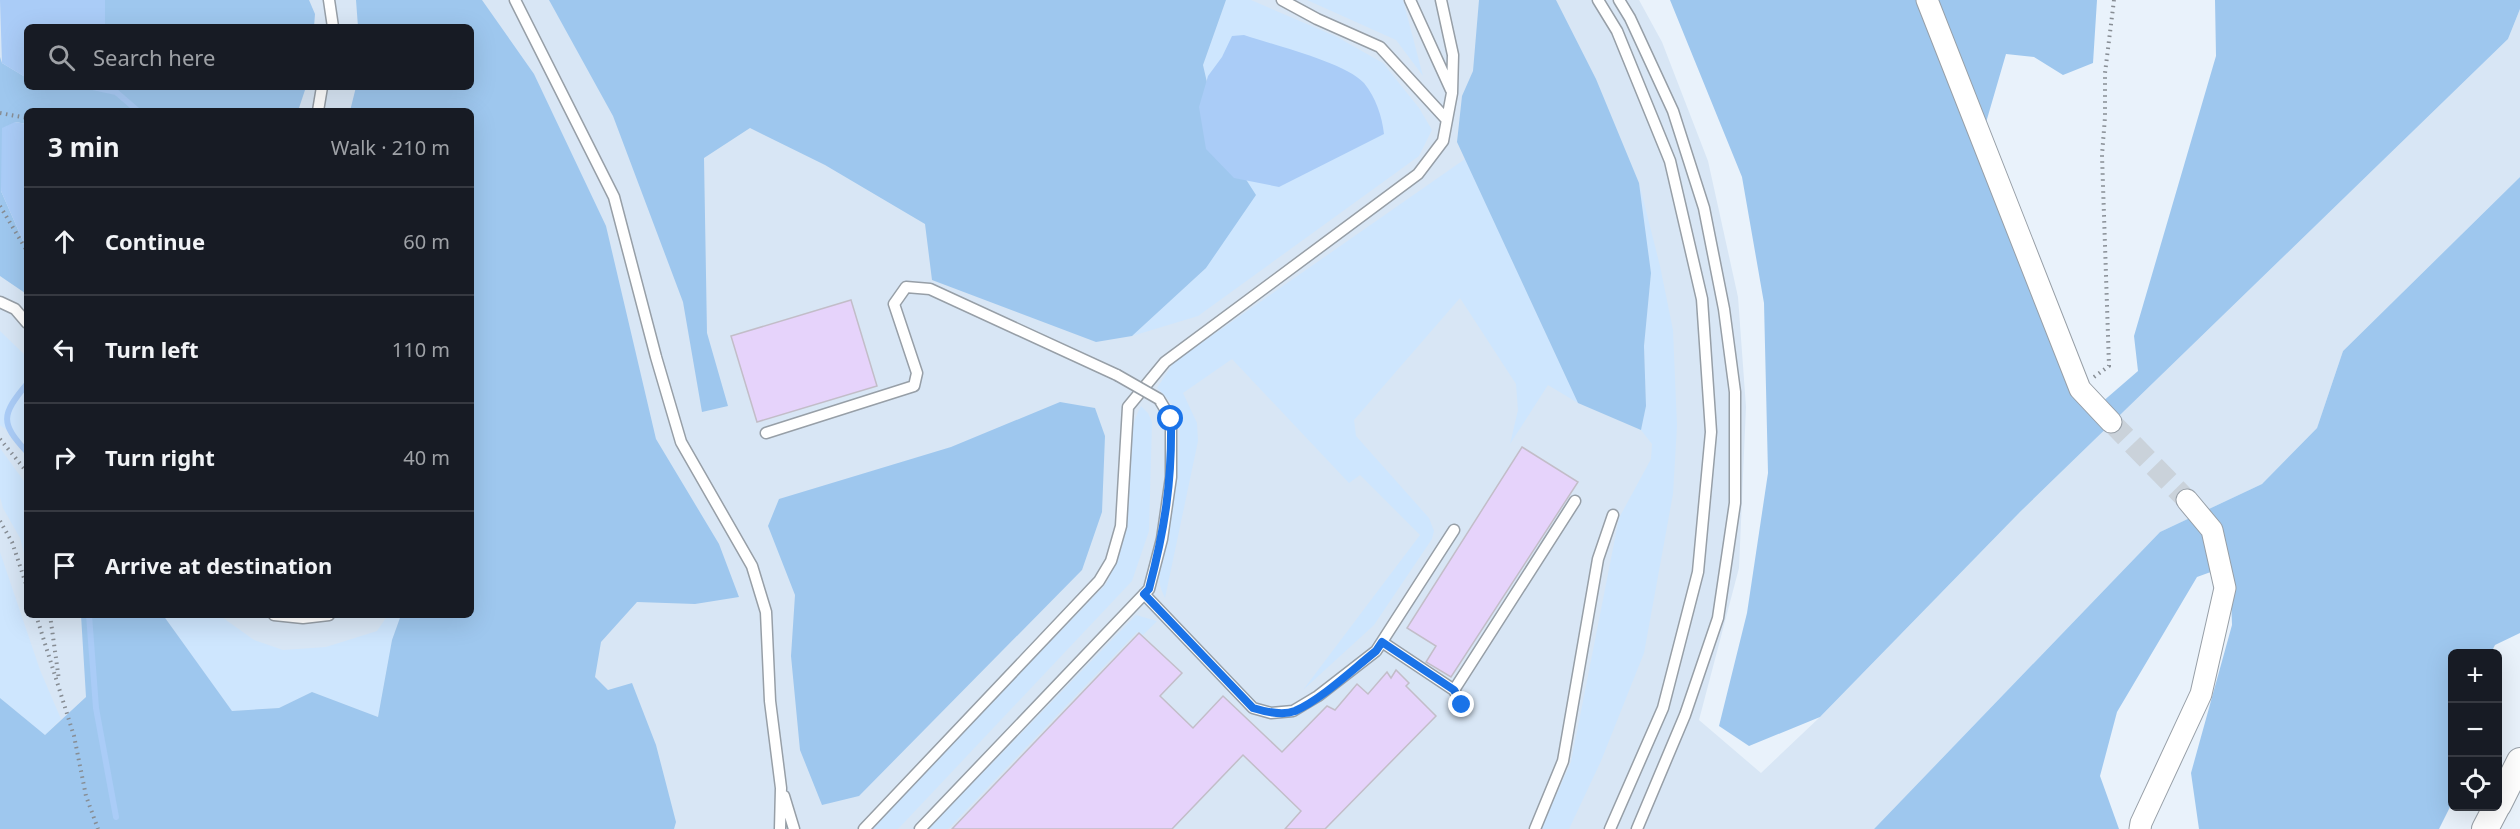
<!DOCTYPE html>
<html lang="en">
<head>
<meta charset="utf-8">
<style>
	:root { --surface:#171b24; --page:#20242c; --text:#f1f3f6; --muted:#9ea1a6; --line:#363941 }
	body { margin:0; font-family:"Noto Sans",sans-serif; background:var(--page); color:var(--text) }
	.controls { position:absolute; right:18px; bottom:18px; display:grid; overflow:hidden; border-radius:9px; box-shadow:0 6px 24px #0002 }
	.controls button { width:54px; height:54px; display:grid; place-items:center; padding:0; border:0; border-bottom:2px solid var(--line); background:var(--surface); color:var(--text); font:30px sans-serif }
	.stop { position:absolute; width:18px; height:18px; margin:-14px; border:4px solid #1a73e8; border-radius:50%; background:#fff }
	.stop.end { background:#1a73e8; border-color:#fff; box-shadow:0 2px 6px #0008 }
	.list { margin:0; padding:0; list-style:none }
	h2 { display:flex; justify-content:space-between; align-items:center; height:78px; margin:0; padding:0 24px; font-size:26px }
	h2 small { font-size:20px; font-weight:400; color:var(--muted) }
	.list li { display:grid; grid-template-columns:39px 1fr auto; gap:18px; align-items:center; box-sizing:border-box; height:108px; padding:0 24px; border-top:2px solid var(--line) }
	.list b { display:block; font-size:22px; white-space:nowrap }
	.list em { font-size:20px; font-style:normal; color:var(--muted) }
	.icon { flex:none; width:33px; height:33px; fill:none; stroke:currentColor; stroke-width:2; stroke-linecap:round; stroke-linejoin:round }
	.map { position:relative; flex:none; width:2520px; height:829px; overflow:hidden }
	.search { position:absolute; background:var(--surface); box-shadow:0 6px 24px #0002; left:24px; top:24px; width:450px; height:66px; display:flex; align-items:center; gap:15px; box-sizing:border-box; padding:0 21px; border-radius:9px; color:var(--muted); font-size:22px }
	.panel { position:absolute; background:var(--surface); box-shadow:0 6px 24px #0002; left:24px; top:108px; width:450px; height:510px; border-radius:9px }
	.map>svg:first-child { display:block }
	.built { fill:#d8e6f5; fill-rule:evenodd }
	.green { fill:#cee6fe }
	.forest { fill:#9ec7ee }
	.water { fill:#aaccf7 }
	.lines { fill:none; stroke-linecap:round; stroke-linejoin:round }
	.stream { stroke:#aaccf7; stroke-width:6 }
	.building { fill:#e6d3fb; stroke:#c2bdc8; stroke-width:1.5 }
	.minor-tunnel { stroke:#cad2da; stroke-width:21; stroke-dasharray:21 10; stroke-linecap:butt }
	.service-casing { stroke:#979fa7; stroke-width:13 }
	.minor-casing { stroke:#979fa7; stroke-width:23 }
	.tertiary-casing { stroke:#979fa7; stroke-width:28 }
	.path { stroke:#878d94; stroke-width:4; stroke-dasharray:1.5 4.5; stroke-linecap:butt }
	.service { stroke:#fff; stroke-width:10 }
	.minor { stroke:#fff; stroke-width:21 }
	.tertiary { stroke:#fff; stroke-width:26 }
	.service-bridge-casing { stroke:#979fa7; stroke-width:13; stroke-linecap:butt }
	.service-bridge { stroke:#fff; stroke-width:10 }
	.route { stroke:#1a73e8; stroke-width:8 }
</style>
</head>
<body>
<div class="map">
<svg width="2520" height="829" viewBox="0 0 2520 829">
	<rect width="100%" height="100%" fill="#e9f2fb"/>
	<!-- built -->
	<path class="built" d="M0 0H1639L1662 42 1708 161 1738 297 1746 407 1739 568 1699 720 1761 773 1820 717 2020 512 2508 39 2520 9V177L2343 351 2317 428 2262 484 2160 532 1874 829H0ZM27 27H471V87H27ZM27 111H471V615H27Z"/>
	<!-- green -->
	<path class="green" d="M1226 0H1251L1337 37 1383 63 1419 108 1432 130 1419 156 1198 316 1132 336 1206 268 1220 139 1203 65Z
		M1307 0H1403L1423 76 1396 40Z
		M1465 159 1578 403 1548 385 1510 444 1518 410 1516 384 1460 298 1354 420 1356 436 1429 518 1434 531 1432 539 1374 625 1303 690 1420 535 1360 475 1349 483 1232 359 1183 393 1197 423 1198 441 1165 598C1154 575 1161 573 1165 549 1169 519 1185 443 1178 417 1176 406 1165 396 1157 388L1174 362Z
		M1639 183 1660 266 1673 330 1677 426 1673 494 1644 653 1601 761 1569 829H1541L1571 762 1619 518 1651 459 1652 444 1641 430 1646 406 1644 346 1651 273Z
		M0 331 27 357V445L0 425Z
		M1141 406 1148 413 1152 422 1149 531 1132 581 898 829H871L1106 584C1115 565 1122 546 1125 526 1131 485 1121 443 1141 406Z
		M0 448 26 484 27 565 20 538 3 508 0 497Z
		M0 552 40 670 61 719 45 735 0 698Z
		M163 615H219L254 640 283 650 326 647 377 631 388 615H401L392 640 378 717 312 692 279 708 232 711Z
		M1136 615 1157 621 1143 635 1137 632 948 829H928Z"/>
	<!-- forest -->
	<path class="forest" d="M105 0H309L315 14 314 27H105Z
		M356 0H482L534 74 606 226 656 439 719 544 739 597 695 604 637 602 601 642 595 677 608 690 632 683 656 745 676 822 674 829H0V698L45 735 86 697 81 615H163L232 711 279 708 312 692 378 717 392 640 401 615H471V111H350L356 87H471V27H358Z
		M549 0H1226L1203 65 1220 139 1256 195 1206 268 1132 336 1096 342 932 280 925 224 825 165 750 128 704 158 707 333 728 406 702 412 683 302 613 116Z
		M1479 0H1556L1596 79 1639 183 1651 273 1644 346 1646 406 1641 430 1578 403 1457 142 1462 96 1473 71Z
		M1670 0H2097L2093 63 2063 75 2034 57 2006 54 1985 126 2070 386 2101 403 2138 371 2134 336 2216 56 2215 0H2520V9L2508 39 2020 512 1820 717 1749 746 1719 726 1747 613 1768 473 1764 303 1742 177Z
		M0 57 2 63 27 78V87H306L298 111H27V124L15 122 1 191 27 250V292L25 293 0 276Z
		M2520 177V633L2495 645 2491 653 2452 654V803L2439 829H2199L2191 773 2232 625 2230 565 2197 577 2117 712 2100 776 2119 829H1874L2160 532 2262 484 2317 428 2343 351Z
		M1060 402 1095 408 1105 436 1102 512 1082 570 859 796 822 805 800 750 791 656 795 595 768 526 779 499 951 447Z"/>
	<!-- water -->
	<path class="water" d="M0 0H105V27H27L25 77 2 63Z
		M1244 35C1273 45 1344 62 1364 83 1376 98 1382 116 1384 134L1279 187 1234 178 1206 149 1199 107 1208 76 1222 57 1232 36Z
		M15 122 27 124V250L1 191 2 128Z"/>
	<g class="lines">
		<!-- stream -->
		<path class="stream" d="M93 87 116 92 138 111
			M27 384C1 415 0 423 27 452
			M89 615 96 708 116 817"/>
	</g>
	<!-- building -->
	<path class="building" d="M851 300 877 386 757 422 731 336Z
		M1522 447 1578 482 1451 677 1426 662 1436 646 1407 628Z
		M1139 633 1182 673 1160 696 1193 728 1223 696 1282 752 1327 706 1335 710 1357 684 1368 694 1387 672 1391 678 1396 670 1409 683 1406 686 1436 716 1325 829H1285L1301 811 1243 755 1172 829H952Z"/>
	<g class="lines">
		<!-- minor-tunnel -->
		<path class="minor-tunnel" d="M2111 422 2187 500"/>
		<!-- service casing -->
		<g class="service-casing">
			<path id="service" d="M329 0 333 27
				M515 0 614 197 656 357 681 442 752 566 766 612 770 701 781 788 780 829
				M1282 0 1317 19 1380 47 1447 120
				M1410 0 1451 90
				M1598 0 1617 31 1670 161 1702 299 1711 432 1698 572 1663 708 1610 829
				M1619 0 1630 18 1673 111 1704 208 1724 309 1735 392V503L1718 618 1685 715 1637 829
				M318 111 322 87
				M0 302 15 309 27 323
				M766 433 914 386 917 373 894 304 906 287 930 289 1117 375
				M1144 594 1253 708 1271 713 1293 711 1318 696 1376 651 1454 530
				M274 615 303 618 329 615
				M1382 642 1454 690 1462 705
				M1454 690 1575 501
				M784 796 794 829
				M864 829 1099 581 1111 561 1121 526 1128 407 1165 362 1418 174 1443 141 1452 93 1453 55 1441 0
				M920 829 1149 589 1162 539 1171 477V419L1159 399
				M1535 829 1563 761 1598 559 1613 515"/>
		</g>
		<!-- minor casing -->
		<g class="minor-casing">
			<path id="minor" d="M1927 0 2080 389 2111 422
				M2140 829 2141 823 2201 694 2225 588 2212 530 2187 500"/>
		</g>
		<!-- tertiary casing -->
		<g class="tertiary-casing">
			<path id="tertiary" d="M2498 805 2520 761
				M2485 829 2497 806"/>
		</g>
		<!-- path -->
		<path class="path" d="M0 113 27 118
			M0 206 27 251
			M2094 377 2109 366 2102 155 2105 117V73L2114 0
			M0 439 27 472
			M0 521 12 542 27 587
			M36 615 74 736 86 796 98 829
			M50 615 59 680"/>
		<!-- service -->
		<use href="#service" class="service"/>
		<!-- minor -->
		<use href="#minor" class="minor"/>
		<!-- tertiary -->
		<use href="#tertiary" class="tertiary"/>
		<!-- service-bridge casing -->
		<g class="service-bridge-casing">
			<path id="service-bridge" d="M1117 375 1159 399"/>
		</g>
		<!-- service-bridge -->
		<use href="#service-bridge" class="service-bridge"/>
	</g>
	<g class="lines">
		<!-- route -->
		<path class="route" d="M1171 419C1172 482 1165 528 1149 589L1144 594 1253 708C1266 712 1282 716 1295 711 1322 699 1352 670 1376 651L1382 642 1454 690 1462 705"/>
	</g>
</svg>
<div class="controls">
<button>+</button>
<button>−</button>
<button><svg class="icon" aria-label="locate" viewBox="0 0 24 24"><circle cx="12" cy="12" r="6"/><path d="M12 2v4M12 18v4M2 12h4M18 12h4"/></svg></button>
</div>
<div class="stop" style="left:1171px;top:419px"></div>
<div class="stop end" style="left:1462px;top:705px"></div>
<div class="search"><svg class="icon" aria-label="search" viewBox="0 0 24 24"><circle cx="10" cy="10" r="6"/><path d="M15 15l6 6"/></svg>Search here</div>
<section class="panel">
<h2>3 min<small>Walk · 210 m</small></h2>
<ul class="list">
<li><svg class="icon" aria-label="ahead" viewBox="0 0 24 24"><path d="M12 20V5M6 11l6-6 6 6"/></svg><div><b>Continue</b></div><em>60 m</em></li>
<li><svg class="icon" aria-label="left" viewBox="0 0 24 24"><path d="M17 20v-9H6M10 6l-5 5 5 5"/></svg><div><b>Turn left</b></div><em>110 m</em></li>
<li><svg class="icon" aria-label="right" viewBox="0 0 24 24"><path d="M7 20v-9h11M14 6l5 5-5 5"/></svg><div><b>Turn right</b></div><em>40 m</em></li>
<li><svg class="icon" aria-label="arrive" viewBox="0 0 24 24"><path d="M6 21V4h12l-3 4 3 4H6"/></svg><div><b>Arrive at destination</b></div></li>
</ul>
</section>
</div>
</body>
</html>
